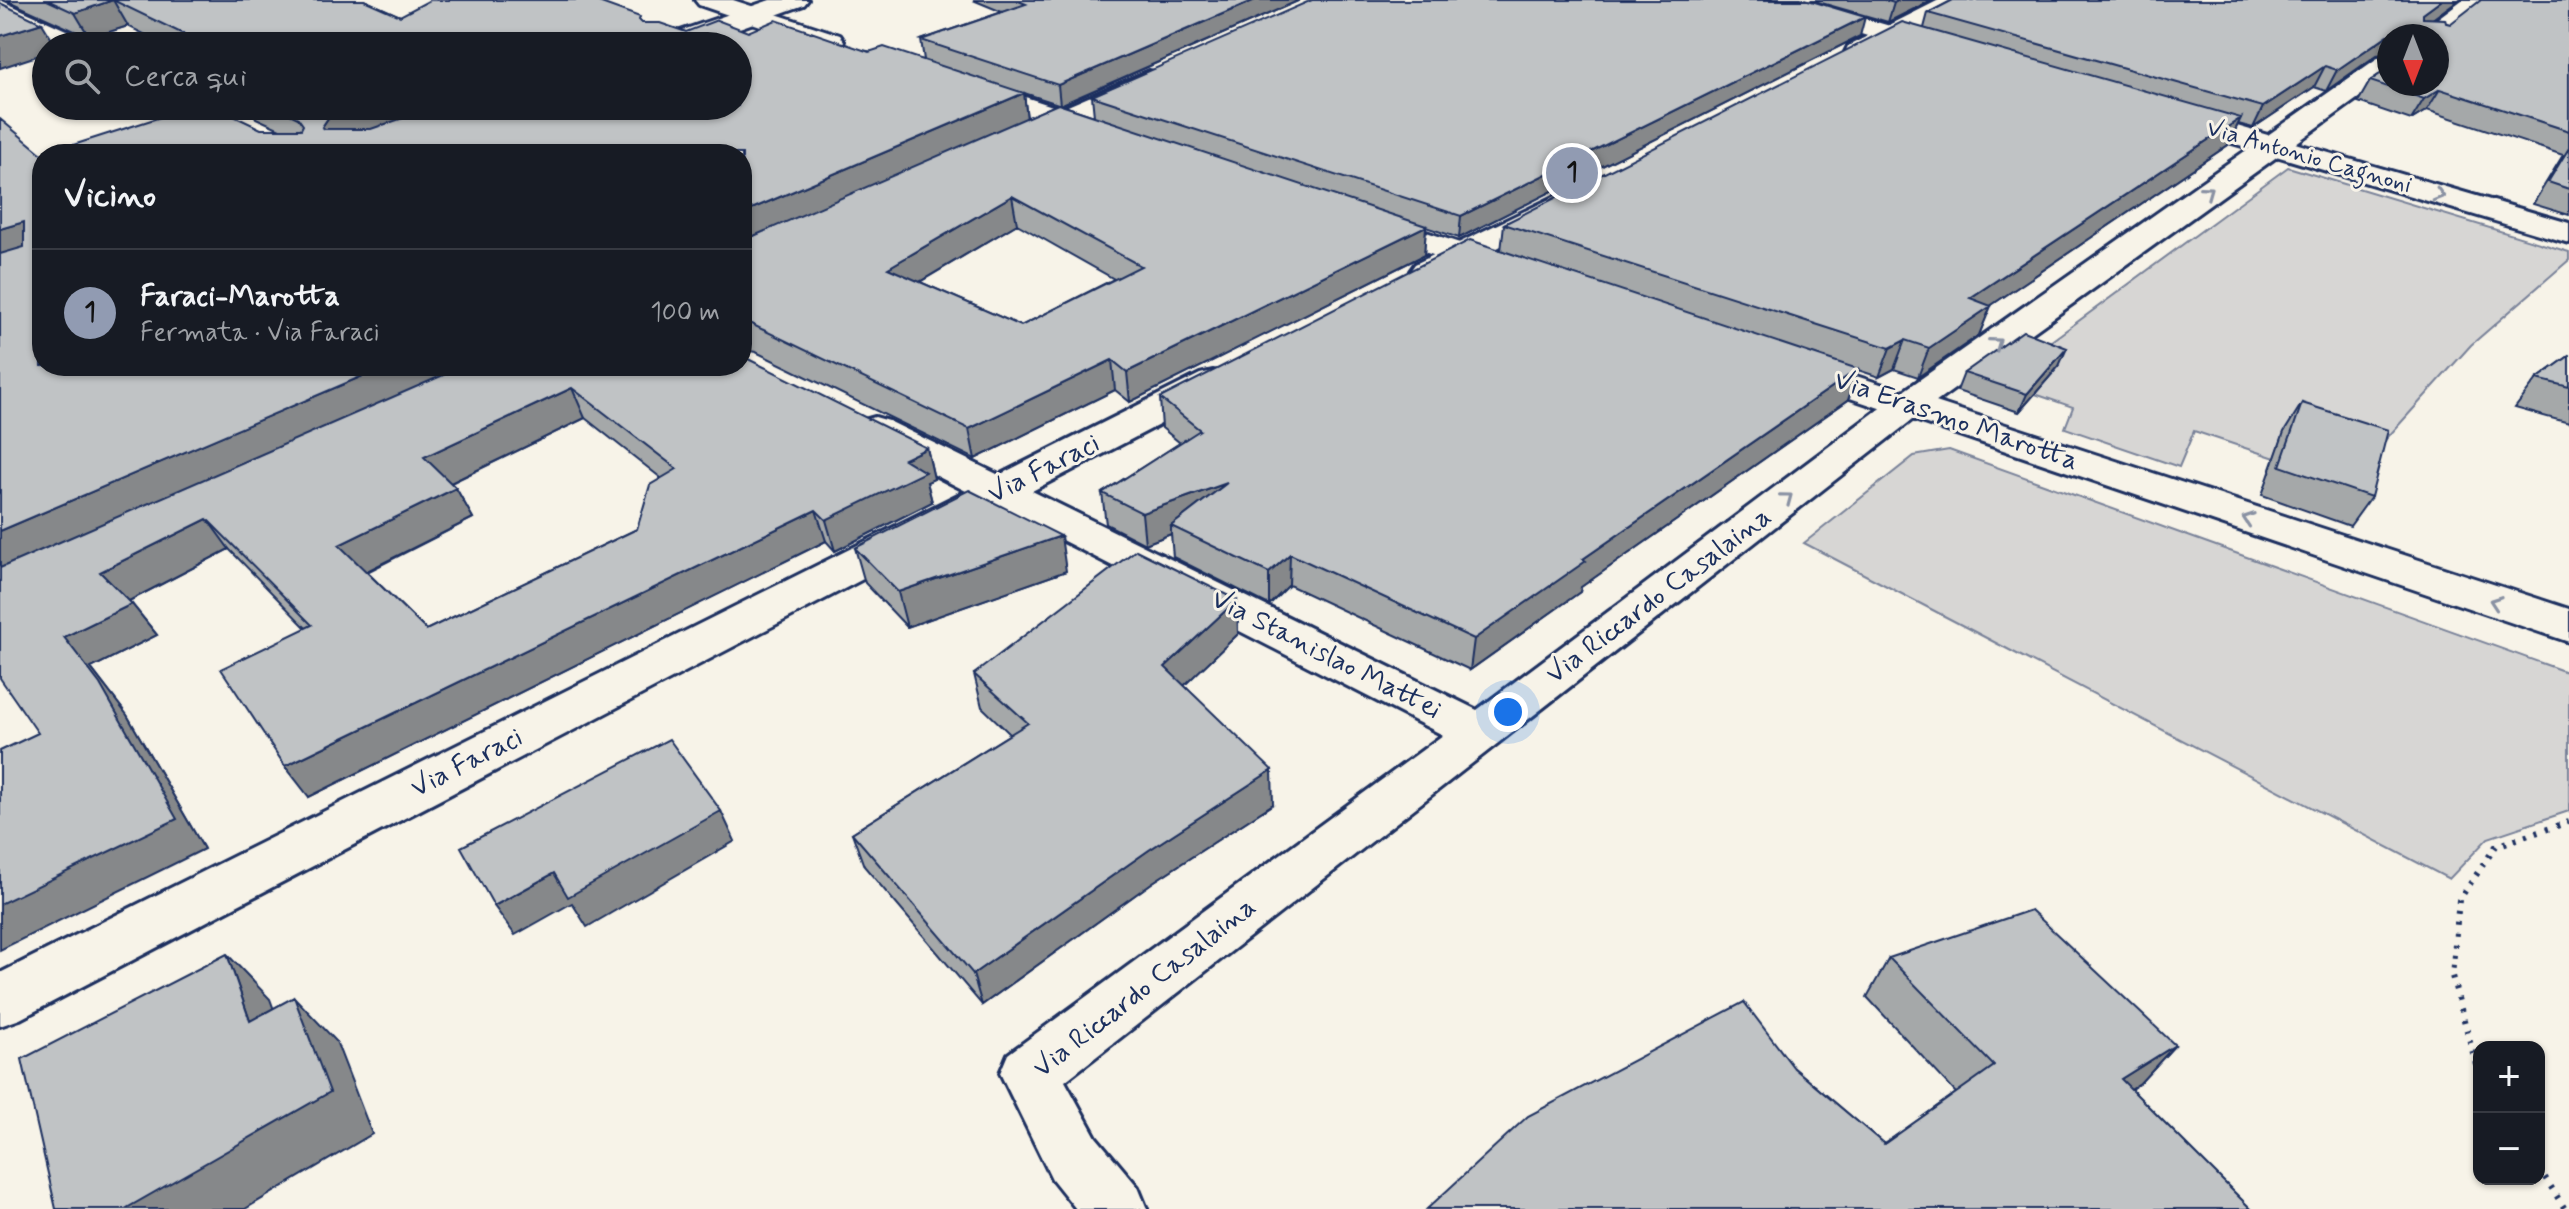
<!DOCTYPE html>
<html lang="it">
<head>
<meta charset="utf-8">
<style>
	:root { --surface:#171b24; --page:#242831; --text:#f1f3f6; --muted:#9ea1a6; --line:#363941; --accent:#919bb2 }
	body { margin:0; font-family:Mynerve,sans-serif; background:var(--page); color:var(--text) }
	.controls { position:absolute; right:24px; bottom:24px; display:grid; overflow:hidden; border-radius:16px; box-shadow:0 2px 6px #0004 }
	.controls button { width:72px; height:72px; display:grid; place-items:center; padding:0; border:0; border-bottom:2px solid var(--line); background:var(--surface); color:var(--text); font:40px sans-serif }
	.compass { position:absolute; left:2377px; top:24px; width:72px; height:72px; border-radius:50%; background:var(--surface); box-shadow:0 2px 6px #0004; rotate:180deg }
	.you { position:absolute; left:1508px; top:712px; width:28px; height:28px; margin:-20px; border:6px solid #fff; border-radius:50%; background:#1a73e8; box-shadow:0 0 0 12px #1a73e833 }
	.badge { display:grid; place-items:center; width:52px; height:52px; border-radius:50%; background:var(--accent); color:#111; font-size:26px; font-weight:700 }
	.pin { position:absolute; translate:-50% -50%; border:4px solid #fff; box-shadow:0 2px 8px #0006 }
	.list { margin:0; padding:0; list-style:none }
	h2 { display:flex; justify-content:space-between; align-items:center; height:104px; margin:0; padding:0 32px; font-size:34px }
	h2 small { font-size:26px; font-weight:400; color:var(--muted) }
	.list li { display:grid; grid-template-columns:52px 1fr auto; gap:24px; align-items:center; box-sizing:border-box; height:128px; padding:0 32px; border-top:2px solid var(--line) }
	.list b { display:block; font-size:30px; white-space:nowrap }
	.list p { margin:0; font-size:26px; white-space:nowrap; color:var(--muted) }
	.list em { font-size:26px; font-style:normal; color:var(--muted) }
	.icon { flex:none; width:44px; height:44px; fill:none; stroke:currentColor; stroke-width:2; stroke-linecap:round; stroke-linejoin:round }
	.map { position:relative; flex:none; width:2569px; height:1209px; overflow:hidden }
	.search { position:absolute; background:var(--surface); box-shadow:0 2px 6px #0004; left:32px; top:32px; width:720px; height:88px; display:flex; align-items:center; gap:20px; box-sizing:border-box; padding:0 28px; border-radius:44px; color:var(--muted); font-size:30px }
	.panel { position:absolute; background:var(--surface); box-shadow:0 2px 6px #0004; left:32px; top:144px; width:720px; height:232px; border-radius:32px }
	.map>svg:first-child { display:block }
	.green { fill:#d7d6d4; stroke:#798299; stroke-width:2 }
	.lines { fill:none; stroke-linecap:round; stroke-linejoin:round }
	.street-casing { stroke:#1b2f5e; stroke-width:6 }
	.secondary-casing { stroke:#1b2f5e; stroke-width:6 }
	.path { stroke:#1b2f5e; stroke-width:6; stroke-dasharray:3 8; stroke-linecap:butt }
	.street { fill:#f7f3e8; fill-rule:evenodd }
	.secondary { fill:#f7f3e8; fill-rule:evenodd }
	.wall { fill:#a5a8a9; stroke:#1b2f5e; stroke-width:2; fill-rule:evenodd }
	.shaded-wall { fill:#86888a; stroke:#1b2f5e; stroke-width:2 }
	.building { fill:#c0c3c5; stroke:#1b2f5e; stroke-width:2; fill-rule:evenodd }
	.oneway { stroke:#8991a3 }
	.labels { text-anchor:middle; dominant-baseline:central; stroke-width:6; stroke-linejoin:round; paint-order:stroke }
	.far-street-label { font-size:24px; fill:#1b2f5e; stroke:#f7f3e8 }
	.street-label { font-size:28px; fill:#1b2f5e; stroke:#f7f3e8 }
</style>
</head>
<body>
<div class="map">
<svg width="2569" height="1209" viewBox="0 0 2569 1209">
	<rect width="100%" height="100%" fill="#f7f3e8"/>
	<filter id="ink" filterUnits="userSpaceOnUse"><feTurbulence type="fractalNoise" baseFrequency=".0125" numOctaves="2"/><feDisplacementMap in="SourceGraphic" scale="16" xChannelSelector="R" yChannelSelector="G"/><feConvolveMatrix kernelMatrix="1 2 1 2 8 2 1 2 1" color-interpolation-filters="sRGB"/></filter>
	<g filter="url(#ink)">
		<!-- green -->
		<path class="green" d="M2288 167 2569 252V260L2471 345 2368 459 2284 433 2275 458 2194 431 2179 467 2065 428 2073 407 2035 394 2058 366 2031 356Z
			M1949 450 2569 673V811L2488 838 2449 879 1804 543 1914 456Z"/>
		<g class="lines">
			<!-- street casing -->
			<g class="street-casing">
				<path id="street" d="M0 0 88 40 92 46H58L0 17Z
					M770 0H808L804 5 689 46H650L654 40Z
					M1939 0H1972L1968 5 1868 58H1848L1845 52 1848 46Z
					M2462 0H2492L2437 41V36H2414Z
					M2389 55V76L1921 413 1065 1081 1096 1137 1138 1187 1147 1209H1076L1052 1179 1000 1073 1008 1054 1443 735 999 508 20 1019 0 1026V973L966 491 861 437 856 429 861 421 875 417 889 421 999 475 1200 374 1213 371 1226 374 1232 382 1226 390 1032 491 1477 710 1895 397 2379 57Z
					M1149 71 1159 73 1163 79 1159 85 1032 142 1022 145 1012 142 1007 136 1012 130Z
					M1558 195 1569 197 1574 204 1569 211 1439 278 1427 281 1415 278 1410 271 1415 264Z"/>
			</g>
			<!-- secondary casing -->
			<g class="secondary-casing">
				<path id="secondary" d="M695 0H733L840 35 844 41 840 47H822L699 5Z
					M1760 0H1800L1949 43 1953 49 1949 55H1931L1764 5Z
					M968 78 1110 125 1115 131 1110 137 1100 140 1090 137 958 92 954 86 958 80Z
					M2175 108 2569 223V243L2165 123 2161 117 2165 111Z
					M1369 213 1517 262 1522 269 1517 276 1505 279 1358 230 1353 223 1358 216Z
					M1798 357 2569 609V642L1785 376 1780 368 1785 360Z"/>
			</g>
			<!-- path -->
			<path class="path" d="M2479 1075 2452 976 2459 900 2496 846 2569 822
				M2539 1168 2565 1209"/>
			<!-- street -->
			<use href="#street" class="street"/>
			<!-- secondary -->
			<use href="#secondary" class="secondary"/>
		</g>
		<!-- wall -->
		<path class="wall" d="M6 0H364L400 16 643 23 686 32H748L924 60 921 40 1002 12 973 0H1300L1061 105 1094 116 1092 96 1860 36 1459 238 1426 227 1424 255 1130 402 1115 390 975 459 756 352 742 350V154L261 129H280L256 118 250 106H738V46H168L128 26 90 38ZM1024 93 1058 104 1027 118ZM1017 224 1114 279 1021 326 920 282Z
			M1811 0H1932L1888 22Z
			M1953 0H2458L2433 19 2450 24 2569 0V215L2533 204 2563 155 2427 110 2411 120 2358 102 2370 81 2437 36H2389V53L2377 55 2326 91 2314 87 2253 128 2238 124 2228 145 1990 306 1979 335 1918 377 1894 369 1879 377 1858 370 1848 400 1581 587 1580 592 1470 670 1289 585 1269 605 1173 557 1171 534 1145 544 1106 524 1102 493 1180 443 1162 428 1160 398 1501 251 1504 224 1924 28 1928 13Z
			M2569 356V423L2515 408 2537 379Z
			M42 366H742L927 448 934 479 927 482 932 502 835 551 826 541 309 797 306 628 229 549 129 601 157 635 91 668 127 715 204 849 38 733ZM585 418 661 478 637 529 426 630 367 572 473 518 456 488 451 483Z
			M2059 366 2019 412 1957 391 1964 373Z
			M2302 403 2371 497 2350 526 2262 495 2284 432Z
			M855 548 1066 571 907 627 865 583Z
			M1237 600 1238 634 1184 685 1273 804 1153 882 982 1005 864 866 852 833 1010 734 982 707 974 674Z
			M1889 958 2175 1045 2140 1083 2131 1089 2251 1209H1427L1794 1068 1884 1144 1956 1093 1867 997Z"/>
		<!-- shaded-wall -->
		<path class="shaded-wall" d="M113 0 128 26 90 38 75 13Z
			M1255 0H1300L1060 105 1058 85Z
			M1899 0H1932L1888 22 1894 3Z
			M2442 0H2458L2412 34 2423 14Z
			M1865 17 1860 36 1459 238 1461 216Z
			M42 23 56 46H46V53L0 68V36Z
			M2402 33 2400 36H2389V53L2377 55 2326 91 2337 70 2388 35Z
			M2325 66 2314 87 2253 128 2263 107Z
			M2440 89 2427 110 2411 120 2424 99Z
			M1024 93 1027 120 742 246V213Z
			M363 106H454L342 145 322 127 328 118Z
			M2241 118 2228 145 1959 327 1970 298Z
			M1012 196 1017 224 894 297 888 268Z
			M24 222 42 248 0 264V229Z
			M1426 226 1424 255 1130 402 1127 372Z
			M1991 306 1979 335 1918 377 1929 348Z
			M1905 340 1894 369 1879 377 1890 348Z
			M2067 348 2059 366 2019 412 2027 394Z
			M1112 360 1115 390 975 459 969 429Z
			M386 366H470L0 574V531Z
			M1858 369 1848 400 1581 587 1580 592 1470 670 1474 639 1583 559Z
			M572 388 585 418 440 488 424 457Z
			M927 448 934 479 927 482 932 502 835 551 826 520 904 459Z
			M1227 483 1171 526V534L1145 544 1142 513Z
			M456 488 473 518 359 575 339 545Z
			M816 510 826 541 309 797 285 766Z
			M207 519 229 549 125 603 100 572Z
			M1061 536 1066 571 907 627 898 592Z
			M1290 554 1289 585 1269 605V573Z
			M1237 600 1238 634 1168 701 1165 667Z
			M132 604 157 635 91 668 127 715 204 849 0 950V904L64 637Z
			M1272 770 1273 804 1153 882 982 1005 973 974 1149 850Z
			M721 811 735 841 587 927 572 903 515 935 494 906 554 873Z
			M227 954 270 999 294 1064 250 1021Z
			M294 997 336 1041 372 1134 245 1209H125Z
			M2175 1045 2140 1083 2088 1116 2121 1079Z"/>
		<!-- building -->
		<path class="building" d="M47 0H364L400 16 430 0H593L640 17 639 20 642 23H660L686 32 717 20 748 32 776 20 869 52 884 47 1024 93 742 213V154H45L195 106H213L261 129H301L303 125 298 118 273 106H363L328 118 322 127 325 129H371L438 106H738V46H208L113 0 75 13Z
			M1016 0H1255L1058 85 921 40 1026 4Z
			M1312 0H1808L1865 17 1461 216 1092 96Z
			M1884 0H1899L1894 3Z
			M1953 0H2442L2423 14V18L2445 19 2446 23 2450 24 2481 0H2569V131L2440 89 2424 99 2370 81 2389 68V84H2437V36H2402V33L2388 35 2337 70 2325 66 2263 107 1928 13Z
			M0 3 42 23 0 36Z
			M1902 22 2241 118 1970 298 1991 306 1929 348 1905 340 1890 348 1504 224Z
			M1058 104 1426 226 1127 372 1112 360 969 429 747 322H742V241ZM1012 196 1141 266 1021 326 888 268Z
			M0 119 42 154V366H386L0 531V254L24 247V222L0 229Z
			M2569 148V189L2548 182Z
			M1470 240 1858 369 1583 559 1586 561 1474 639 1290 554 1269 573 1171 526 1227 483 1142 513 1102 493 1200 430 1160 398Z
			M2023 331 2067 348 2027 394 1964 373Z
			M742 356 927 448 904 459 925 472 826 520 816 510 285 766 221 669 312 625 207 519 100 572 132 604 64 637 100 684 177 819 0 904V751L38 733 0 678V568L464 366H742ZM572 388 677 469 650 485 637 529 426 630 339 545 456 488 424 457Z
			M2569 356V387L2537 379Z
			M2302 403 2388 430 2371 497 2280 466Z
			M969 490 1061 536 898 592 855 548Z
			M1136 550 1237 600 1165 667 1272 770 1149 850 973 974 852 833 1028 723 974 674Z
			M669 739 721 811 568 897 554 873 494 906 461 847Z
			M2031 910 2175 1045 2121 1079 2251 1209H1427L1528 1116 1744 1002 1794 1068 1884 1144 1994 1066 1889 958Z
			M227 954 250 1021 294 997 330 1092 125 1209H56L22 1059Z"/>
		<!-- one-way arrows -->
		<defs><path id="oneway-chevron" d="M-2-3.5L2.5 0L-2 3.5" fill="none" stroke-width="1.6" stroke-linecap="round" stroke-linejoin="round" transform="scale(2)"/></defs>
		<g class="oneway">
			<use href="#oneway-chevron" transform="translate(2207 191) rotate(-36)"/>
			<use href="#oneway-chevron" transform="translate(2439 195) rotate(16)"/>
			<use href="#oneway-chevron" transform="translate(1996 343) rotate(-36)"/>
			<use href="#oneway-chevron" transform="translate(1787 498) rotate(-37)"/>
			<use href="#oneway-chevron" transform="translate(2248 519) rotate(-161)"/>
			<use href="#oneway-chevron" transform="translate(2495 602) rotate(-161)"/>
		</g>
	</g>
	<g class="labels">
		<!-- far-street labels -->
		<g class="far-street-label">
			<text transform="translate(2309 157) rotate(16)">Via Antonio Cagnoni</text>
		</g>
		<!-- street labels -->
		<g class="street-label">
			<text transform="translate(1956 421) rotate(19)">Via Erasmo Marotta</text>
			<text transform="translate(1044 469) rotate(-27)">Via Faraci</text>
			<text transform="translate(1659 596) rotate(-37)">Via Riccardo Casalaina</text>
			<text transform="translate(1326 655) rotate(27)">Via Stanislao Mattei</text>
			<text transform="translate(467 763) rotate(-27)">Via Faraci</text>
			<text transform="translate(1145 988) rotate(-38)">Via Riccardo Casalaina</text>
		</g>
	</g>
</svg>
<div class="controls">
<button>+</button>
<button>−</button>
</div>
<svg class="compass" viewBox="-18 -18 36 36"><path d="M0-13l5 13h-10z" fill="#e53935"/><path d="M0 13l5-13h-10z" fill="#9ea1a6"/></svg>
<div class="you"></div>
<div class="pin badge" style="left:1572px;top:173px">1</div>
<div class="search"><svg class="icon" aria-label="search" viewBox="0 0 24 24"><circle cx="10" cy="10" r="6"/><path d="M15 15l6 6"/></svg>Cerca qui</div>
<section class="panel">
<h2>Vicino<small></small></h2>
<ul class="list">
<li><span class="badge">1</span><div><b>Faraci-Marotta</b><p>Fermata · Via Faraci</p></div><em>100 m</em></li>
</ul>
</section>
</div>
</body>
</html>
